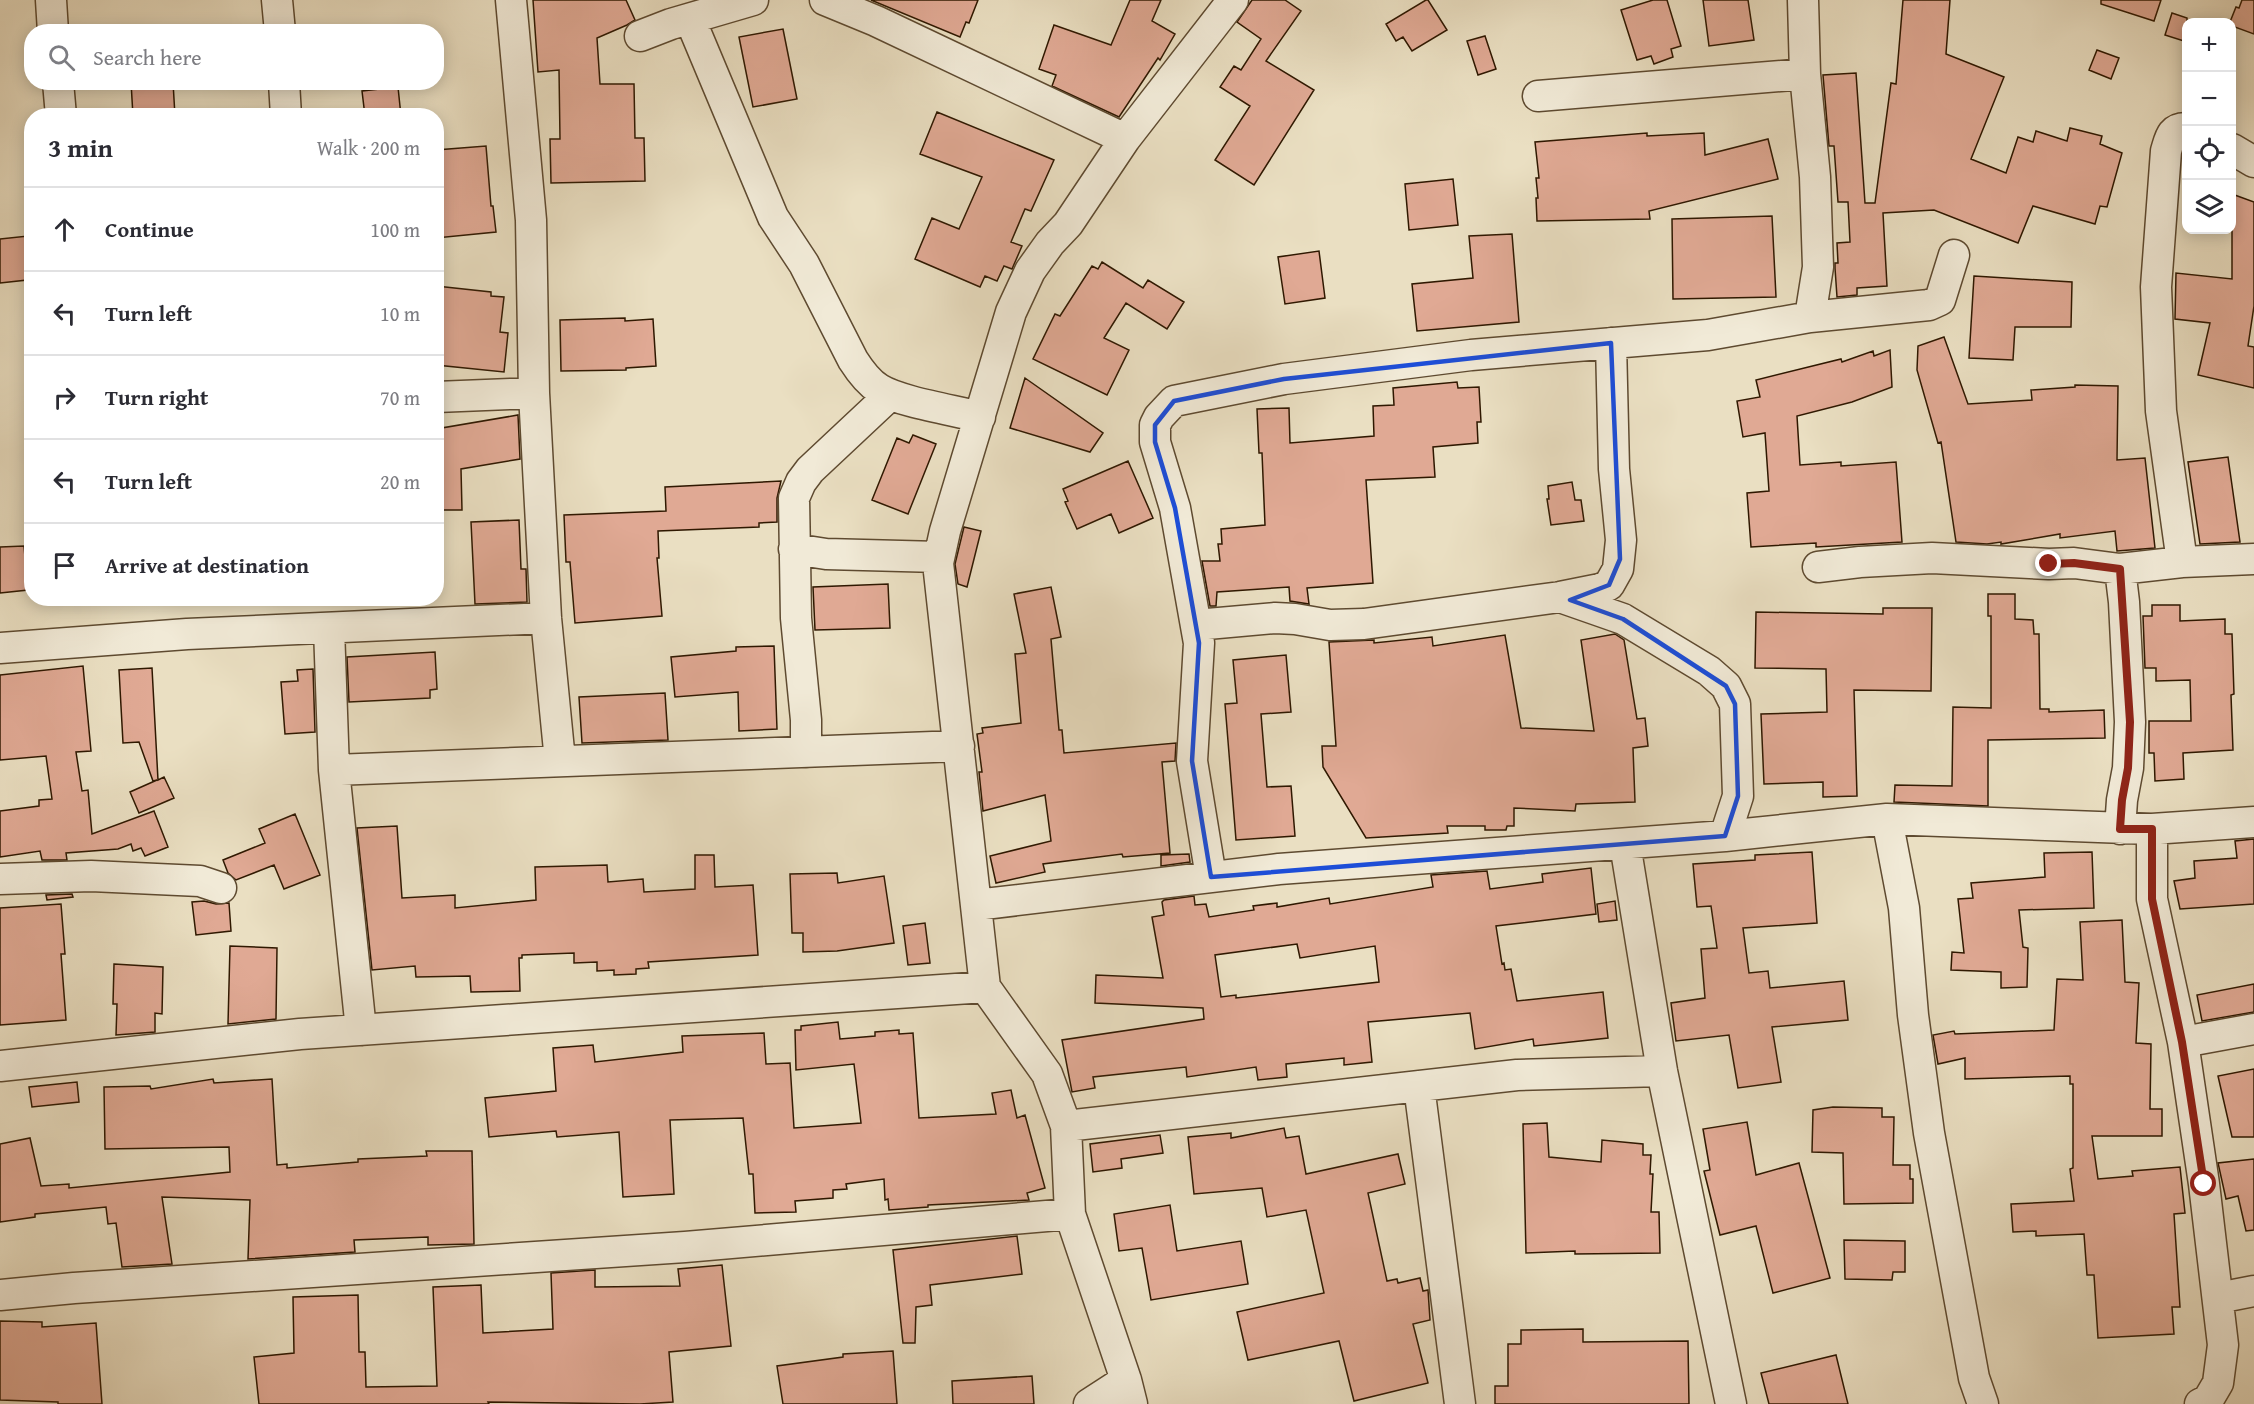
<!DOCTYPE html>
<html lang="en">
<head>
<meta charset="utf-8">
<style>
	:root { --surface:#fff; --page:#f7f7f7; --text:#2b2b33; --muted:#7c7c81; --line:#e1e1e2 }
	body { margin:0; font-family:"Gentium Book Plus",serif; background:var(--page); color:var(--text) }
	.controls { position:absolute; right:18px; top:18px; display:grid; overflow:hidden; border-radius:12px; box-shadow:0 3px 15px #0003 }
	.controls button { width:54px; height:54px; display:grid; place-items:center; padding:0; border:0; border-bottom:2px solid var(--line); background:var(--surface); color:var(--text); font:30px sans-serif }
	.stop { position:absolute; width:18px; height:18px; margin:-14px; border:4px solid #8f2418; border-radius:50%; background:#fff }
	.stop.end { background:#8f2418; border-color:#fff; box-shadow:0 2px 6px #0008 }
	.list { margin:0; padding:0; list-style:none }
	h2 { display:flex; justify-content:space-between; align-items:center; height:78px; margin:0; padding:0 24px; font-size:26px }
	h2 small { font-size:20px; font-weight:400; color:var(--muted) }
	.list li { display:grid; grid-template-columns:39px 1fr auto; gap:18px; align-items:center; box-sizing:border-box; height:84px; padding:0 24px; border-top:2px solid var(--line) }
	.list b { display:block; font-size:22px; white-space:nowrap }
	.list em { font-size:20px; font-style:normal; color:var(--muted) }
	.icon { flex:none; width:33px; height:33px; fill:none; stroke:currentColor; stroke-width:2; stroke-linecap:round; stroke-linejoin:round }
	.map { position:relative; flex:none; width:2254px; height:1404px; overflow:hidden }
	.search { position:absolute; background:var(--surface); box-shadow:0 3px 15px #0003; left:24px; top:24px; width:420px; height:66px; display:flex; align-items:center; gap:15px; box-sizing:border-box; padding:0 21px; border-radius:24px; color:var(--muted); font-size:22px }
	.panel { position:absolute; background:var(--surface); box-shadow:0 3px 15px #0003; left:24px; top:108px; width:420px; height:498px; border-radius:24px }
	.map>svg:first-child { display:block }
	.building { fill:#e0a994; stroke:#2f1800; stroke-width:1.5; fill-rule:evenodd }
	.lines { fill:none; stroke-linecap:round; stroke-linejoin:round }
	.minor-casing { stroke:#5e4a30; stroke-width:33 }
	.minor { stroke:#f1ead7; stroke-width:30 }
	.route { stroke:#8f2418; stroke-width:8 }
	.marked { fill:none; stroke:#1d4ed8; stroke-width:4.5; stroke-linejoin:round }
</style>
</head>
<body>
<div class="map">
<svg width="2254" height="1404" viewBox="0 0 2254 1404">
	<rect width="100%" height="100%" fill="#eadfc2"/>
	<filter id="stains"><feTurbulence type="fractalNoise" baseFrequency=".00333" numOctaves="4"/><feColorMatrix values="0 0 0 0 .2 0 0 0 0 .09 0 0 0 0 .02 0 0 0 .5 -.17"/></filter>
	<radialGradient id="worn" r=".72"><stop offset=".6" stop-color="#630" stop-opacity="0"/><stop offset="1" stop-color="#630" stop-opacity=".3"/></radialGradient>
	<!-- building -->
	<path class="building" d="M533 0H626L635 20 627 25 597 38 600 84H634L635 138H644L645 181 551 183 550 139H560L559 70 538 72Z
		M871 0H978L969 23 966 22 960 37Z
		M1130 0H1161L1152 21 1175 34 1160 60 1158 58 1119 117 1052 86 1056 75 1039 69 1054 25 1111 45Z
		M1252 0H1285L1301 11 1266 61 1314 90 1254 185 1215 160 1250 106 1220 87 1234 66 1241 70 1261 39 1237 22Z
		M1426 0H1428L1447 30 1412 51 1403 37 1396 41 1386 24Z
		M1653 0H1667L1681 46 1671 49 1673 57 1654 64 1651 56 1637 60 1621 10Z
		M1703 0H1748L1754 40 1709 46Z
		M1903 0H1950L1946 54 2004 77 1971 159 2006 173 2018 137 2033 142 2036 131 2067 141 2070 128 2102 136 2100 144 2122 153 2107 207 2100 206 2095 224 2033 206 2018 243 1934 210 1883 213 1887 286 1857 288V295L1837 297 1835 268V263H1838L1837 243 1850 242 1848 202H1838L1834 146H1829L1823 75 1856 73 1865 203H1875L1891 83 1896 84Z
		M2101 0H2161L2154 21 2101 4Z
		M2242 0H2254V34L2232 26 2230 22 2236 7 2239 8Z
		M2172 13 2187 18V42L2165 35Z
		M783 29 797 99 753 107 739 37Z
		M1485 36 1496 69 1478 75 1467 41Z
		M2097 50 2119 58 2111 79 2089 70Z
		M131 82H173L175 116H133Z
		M398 87 401 116H365L362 91Z
		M937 112 1054 160 1031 211 1025 209 1011 242 1022 246 1012 269 1004 266 997 281 985 276 980 287 915 259 932 218 959 229 982 177 920 154Z
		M1647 133V136L1704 133 1705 155 1768 139 1778 179 1649 211 1650 219 1537 221 1536 198H1538L1536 178H1539L1535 142Z
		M486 146 491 206H493L496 232 436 238V150Z
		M1453 179 1458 225 1409 230 1405 184Z
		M2232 194 2254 202V306L2248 346 2254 347V388L2198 375 2210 323 2175 319 2176 273 2232 279Z
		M1772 216 1776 297 1673 299 1672 219Z
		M1512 234 1519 322 1417 331 1412 284 1473 278 1469 236Z
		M28 236 32 271 26 272 27 280 0 283V239Z
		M1319 251 1325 298 1285 304 1278 257Z
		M1102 262 1143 288 1148 280 1184 302 1167 329 1126 303 1104 338 1129 350 1107 395 1033 359 1055 314 1060 316 1092 266 1098 269Z
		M1974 276 2072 282 2071 327H2015L2013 360 1969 358Z
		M436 286 491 292V296L504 297 500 332 508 333 504 372 436 365Z
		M625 318V321L653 319 656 366 626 368V370L561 371 560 320Z
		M1944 337 1968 404 2032 400 2031 390 2075 387V385L2118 386 2117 460 2145 458 2155 548 2117 551 2115 531 2060 538V534L2001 544V542L1987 544 1956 542 1941 442 1938 443 1917 370 1918 346Z
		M1890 350 1892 387 1852 402 1797 416 1800 465 1841 462V466L1896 462 1902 542 1816 547V543L1751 547 1747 493 1769 491 1765 433 1743 437 1737 401 1760 397 1756 380 1841 359 1842 362 1873 351 1874 356Z
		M1025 378 1103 433 1090 452 1010 428Z
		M1457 382 1458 388 1479 387 1481 422H1477L1478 443 1433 447 1435 477 1366 480 1373 583 1307 588 1309 604 1290 601 1289 587 1217 592 1216 606H1210L1202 561H1220L1218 544H1222L1221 529 1265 525 1262 453H1259L1257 409 1289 408 1290 443 1374 436 1373 406 1394 405 1393 388Z
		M518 415 520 459 461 469 462 510H436V429Z
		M913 435 936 444 908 514 872 500 897 438 909 443Z
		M2228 457 2240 542 2200 544 2188 462Z
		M1128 461 1153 518 1119 533 1111 514 1077 529 1065 502 1068 501 1063 489Z
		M781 481 777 498V522L759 523V527L658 531 659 558H657L662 616 575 623 570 562H566L564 515 666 511 665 487Z
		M1572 482 1575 500H1581L1584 521 1551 525 1547 499H1549L1548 486Z
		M519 520 521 569H526L527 602 475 604 471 522Z
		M964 527 981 531 967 587 958 584 955 564Z
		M24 546 28 590 0 593V547Z
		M888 584 890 628 815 630 813 587Z
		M1051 587 1061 637 1051 639 1059 730H1062L1064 753 1176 743 1175 761 1162 762 1170 853 1123 857 1122 854 1043 864 1045 872 996 883 990 856 1051 841 1045 795 983 811 979 772H982L977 734 983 733 982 728 1021 723 1015 654 1026 653 1014 594Z
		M1988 594H2015V619L2033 620 2034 634H2039L2040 709H2049V712L2104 710 2105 738 1988 740V806L1894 802 1895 785 1952 786 1953 707 1991 708V616H1988Z
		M2152 605H2180V621L2225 619V634H2232L2234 694 2231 695 2233 750 2183 753 2184 779 2155 781 2154 753H2149V721H2191L2190 680 2156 681V668H2145L2143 616H2152Z
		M1883 608H1932L1931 691 1854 690 1857 796 1823 797V782L1764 784 1761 714 1827 712 1826 669 1755 668 1756 612 1883 614Z
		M1615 634 1624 640 1637 719 1645 718 1648 746 1633 748 1635 802 1576 804 1575 811 1514 808V826H1507L1506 830H1485V826H1447L1448 833 1366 838 1323 767 1322 746H1336L1329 642 1374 640V643L1432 637 1433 646 1505 635 1521 728 1594 731 1581 640Z
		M774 646 777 729 739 731 738 692 675 697 671 657 736 651V647Z
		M435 652 437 689 430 690V698L349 702 347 657Z
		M1286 655 1291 712 1261 714 1267 787 1291 786 1295 836 1236 840 1225 704 1237 703 1233 660Z
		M83 666 91 751 76 752 82 791 88 790 92 834 154 811 168 847 145 856 141 848 133 851 131 844 118 849 66 853 67 860H42L40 851 0 857V811L39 806V800L52 799 46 756 0 760V675Z
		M152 668 158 780 164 777 174 798 139 813 130 792 157 780 153 781 139 742 123 743 119 670Z
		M313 669 315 732 285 734 281 682 298 681 297 670Z
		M665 693 668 740 582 743 579 697Z
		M295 814 320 875 284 889 274 865 236 880 228 873 223 860 265 843 259 829Z
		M397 826 402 898 455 895V908L536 900 535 867 607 865 608 882 643 879 644 892 695 889V855H714L715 887 753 885 758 955 648 962 649 968 636 969V974L614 975V970L597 971V962L574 963V953L522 955V958H519L520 991 471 992 470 976 416 977 415 966 372 970 357 828Z
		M2254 839V904L2180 909 2174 881 2195 878 2194 861 2237 858 2235 841Z
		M1812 852 1817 923 1743 928 1749 973 1768 971 1770 988 1844 981 1848 1020 1772 1027 1781 1082 1738 1088 1729 1035 1676 1041 1671 1003 1705 998 1701 949 1717 948 1711 906 1697 907 1693 864 1755 860V855Z
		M2092 852 2094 908 2019 910 2023 947 2028 948 2027 987 2001 988V972L1951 970 1952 952 1964 953 1958 899 1973 898 1971 883 2045 877 2044 853Z
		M1189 854 1190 862 1161 866V855Z
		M1591 868 1596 914 1496 926 1502 964 1504 963 1505 970 1511 969 1517 1001 1603 992 1608 1038 1534 1046 1533 1039 1475 1049 1470 1013 1368 1022 1372 1062 1344 1065V1058L1286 1064 1287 1077 1258 1080 1256 1067 1187 1077 1186 1067 1093 1077 1095 1088 1072 1092 1062 1040 1204 1019 1203 1008 1095 1003 1096 975 1163 978 1152 917 1164 915 1162 902 1164 900 1194 896 1195 905 1206 904 1209 917 1254 910 1253 906 1277 903V907L1329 898 1330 904 1433 887 1431 875 1487 871 1490 889 1543 882 1542 874ZM1297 944 1300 958 1375 946 1379 982 1236 998V995L1221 997 1215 955Z
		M837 873 838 883 884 876 894 943 837 951 803 952V933H792L790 874Z
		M72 894 73 897 47 900 46 895Z
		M204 901 216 904 229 903 231 931 196 935 192 902Z
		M1615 901 1617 920 1599 922 1597 904Z
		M61 904 65 954H61L66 1020 0 1025V908Z
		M2122 920 2125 982 2139 983 2136 1043 2151 1044 2150 1109H2162V1136H2092L2098 1179 2133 1176 2132 1171 2180 1167 2185 1213 2174 1214 2180 1307H2172L2174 1334 2098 1338 2094 1275H2087L2084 1234 2036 1236V1231L2013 1232 2011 1204 2074 1201 2070 1169 2073 1168V1084H2070V1076L1965 1079V1058L1938 1064 1933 1035 1954 1031 1955 1034 2054 1030 2057 979 2083 980 2080 922Z
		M925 923 930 963 908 965 903 926Z
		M230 946 277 948 276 1019 228 1024Z
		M114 964 163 967 162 1014 155 1013V1032L116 1035 117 1004H113Z
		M2254 984V1012L2202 1021 2197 995Z
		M838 1022 840 1039 875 1036V1032L899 1030V1034L913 1033 919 1118 996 1114 992 1093 1011 1090 1017 1118 1025 1115 1045 1188 1027 1193 1029 1200 928 1205V1207L889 1210 888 1199 885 1200 884 1179 846 1184 847 1189 833 1190V1198L795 1201 796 1212 755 1213 753 1174H749L743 1118 670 1120 674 1194 623 1197 619 1132 557 1137 556 1131 489 1137 485 1098 556 1091 553 1048 593 1045 595 1062 683 1052 682 1036 764 1033 766 1064 790 1063 794 1128 861 1123 854 1064 796 1070 795 1030H801V1026Z
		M2254 1069V1137H2232L2218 1076Z
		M213 1079 214 1083 272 1079 277 1165 287 1164V1168L358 1162V1159L427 1156 426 1151H472L474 1244 428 1245V1237L354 1240 355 1252 248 1259 250 1200 162 1197 172 1264 122 1267 116 1223 108 1224 106 1207 35 1214V1217L0 1222V1144L30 1138 41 1186 69 1184V1188L230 1172 229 1147 105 1149 104 1087 150 1086 151 1089Z
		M77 1082 79 1102 32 1107 29 1087Z
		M1833 1107 1882 1108V1117H1894L1893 1165H1910V1179H1913V1203L1844 1204 1843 1153 1812 1152 1813 1110Z
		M1747 1122 1756 1175 1799 1163 1830 1278 1773 1293 1756 1226 1720 1235 1704 1171 1710 1170 1703 1129Z
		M1547 1123 1549 1157 1601 1162 1602 1140 1643 1144V1155H1651L1650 1174H1653L1651 1212H1659L1660 1253 1575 1254V1251L1526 1253 1523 1124Z
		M1284 1128 1286 1138 1299 1136 1306 1174 1398 1154 1405 1184 1368 1193 1387 1281 1397 1279 1398 1283 1420 1278 1423 1291 1428 1290 1430 1320 1413 1324 1428 1383 1354 1401 1339 1341 1248 1360 1237 1312 1324 1293 1306 1210 1267 1217 1262 1188 1194 1194 1188 1137 1231 1133V1138Z
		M1160 1135 1163 1153 1121 1159 1122 1168 1093 1172 1090 1144Z
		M2254 1159V1230L2246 1231 2238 1196 2226 1199 2218 1163Z
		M1170 1205 1177 1251 1241 1241 1248 1284 1151 1300 1142 1248 1119 1251 1114 1214Z
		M1017 1236 1022 1274 930 1285 932 1305 916 1307 915 1343H903L893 1250Z
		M1844 1240 1905 1241V1272H1893L1892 1280 1845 1279Z
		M722 1265 731 1346 669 1352 673 1402 640 1404 488 1402 489 1404H259L254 1357 294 1353 293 1297 358 1295 359 1352H365L366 1387 437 1386 433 1287 481 1285 483 1333 553 1329 551 1273 595 1270V1287L680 1286 678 1269Z
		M0 1321 42 1322V1327L96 1323 102 1404H58V1402L0 1400Z
		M1583 1329V1342L1688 1341 1689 1404H1495V1386H1508V1344H1521V1330Z
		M893 1351 897 1404H783L777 1366 843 1357V1354Z
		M1836 1355 1848 1404H1769L1761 1373Z
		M1032 1376 1034 1404H953L952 1381Z"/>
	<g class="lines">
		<!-- minor casing -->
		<g class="minor-casing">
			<path id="minor" d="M51 0 53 32
				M277 0 280 32
				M511 0 531 220 534 393 546 618 560 761
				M825 0 876 21 1125 139
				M1803 0 1805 74 1815 177 1818 267 1810 317
				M690 19 773 217 804 264 853 360C860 371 868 382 879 389 900 402 953 410 980 417
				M640 36 671 24 753 0
				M58 82 61 116
				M284 82 286 116
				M1538 96 1805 74
				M2232 149 2254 162
				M436 397 534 393
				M794 549 826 554 939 557
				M2182 562 2161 411 2156 287 2166 151C2170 138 2171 128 2186 128
				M1818 567 1860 562 1932 558 2049 564 2074 563 2120 569 2182 562 2254 559
				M1560 597 1623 619 1709 671 1726 686 1735 704 1738 796 1725 836
				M1196 625 1275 618 1295 619 1330 625 1364 624 1560 597 1600 589 1609 585 1618 569 1621 540 1614 469 1611 343
				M329 628 334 770 361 1030
				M0 648 187 634 546 618
				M806 752V720L796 618 794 498 801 482 810 470 890 395
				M334 770 959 746
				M1887 819 1904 908 1913 1015 1929 1133 1974 1378 1983 1404
				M2120 829 2122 800 2128 768 2130 722 2124 602 2120 569
				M2152 829V899L2183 1042 2204 1184 2223 1345 2218 1383 2208 1400 2200 1404
				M1625 844 1662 1071 1731 1404
				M1211 877 1192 761 1199 643 1175 508 1155 442V425L1159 417 1174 401 1284 379 1471 355 1708 335 1810 317 1929 305 1940 300 1954 255
				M0 879 91 876 200 881 221 888
				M976 905 1279 869 1725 836 1887 819 2152 829 2254 822
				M2183 1042 2254 1029
				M0 1066 300 1034 985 987
				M1419 1086 1460 1404
				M1066 1126 1517 1075 1662 1071
				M0 1295 74 1288 685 1247 1070 1214
				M2218 1298 2254 1291
				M1089 1404 1126 1380
				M1132 1404 1126 1380 1070 1214 1066 1126 1047 1074 985 987 938 563 945 531 1011 312 1030 271 1050 243 1068 224 1125 139 1233 0"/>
		</g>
		<!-- minor -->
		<use href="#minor" class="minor"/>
	</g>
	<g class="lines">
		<!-- route -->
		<path class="route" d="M2049 564 2074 563 2120 569 2130 722 2128 768 2122 800 2120 829H2152V899L2182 1042 2204 1184"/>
	</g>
	<!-- marked area -->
	<path class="marked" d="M1611 343 1620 559 1609 585 1570 600 1623 619 1726 686 1735 704 1738 796 1725 836 1211 877 1192 761 1199 643 1175 508 1155 442V425L1174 401 1284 379Z"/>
	<rect width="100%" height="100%" filter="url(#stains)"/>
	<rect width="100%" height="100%" fill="url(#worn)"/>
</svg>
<div class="controls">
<button>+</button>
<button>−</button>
<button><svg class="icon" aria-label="locate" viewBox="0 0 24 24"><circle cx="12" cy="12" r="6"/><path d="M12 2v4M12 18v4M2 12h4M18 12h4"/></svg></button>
<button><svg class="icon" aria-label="layers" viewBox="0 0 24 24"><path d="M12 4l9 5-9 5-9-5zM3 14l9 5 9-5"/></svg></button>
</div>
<div class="stop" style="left:2204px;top:1184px"></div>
<div class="stop end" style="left:2049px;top:564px"></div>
<div class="search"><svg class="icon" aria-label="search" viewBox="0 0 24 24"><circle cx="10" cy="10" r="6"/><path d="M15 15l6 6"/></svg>Search here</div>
<section class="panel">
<h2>3 min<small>Walk · 200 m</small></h2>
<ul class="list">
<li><svg class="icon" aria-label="ahead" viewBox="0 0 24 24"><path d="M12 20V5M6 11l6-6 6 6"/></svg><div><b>Continue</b></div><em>100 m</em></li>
<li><svg class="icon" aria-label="left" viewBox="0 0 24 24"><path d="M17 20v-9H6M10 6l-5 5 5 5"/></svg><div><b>Turn left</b></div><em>10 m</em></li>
<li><svg class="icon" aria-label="right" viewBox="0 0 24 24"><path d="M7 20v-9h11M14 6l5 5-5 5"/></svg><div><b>Turn right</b></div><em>70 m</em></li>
<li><svg class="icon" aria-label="left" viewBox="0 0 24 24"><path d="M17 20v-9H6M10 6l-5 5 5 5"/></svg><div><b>Turn left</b></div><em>20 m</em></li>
<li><svg class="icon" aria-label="arrive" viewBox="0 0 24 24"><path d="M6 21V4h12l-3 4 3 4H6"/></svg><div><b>Arrive at destination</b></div></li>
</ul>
</section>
</div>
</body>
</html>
